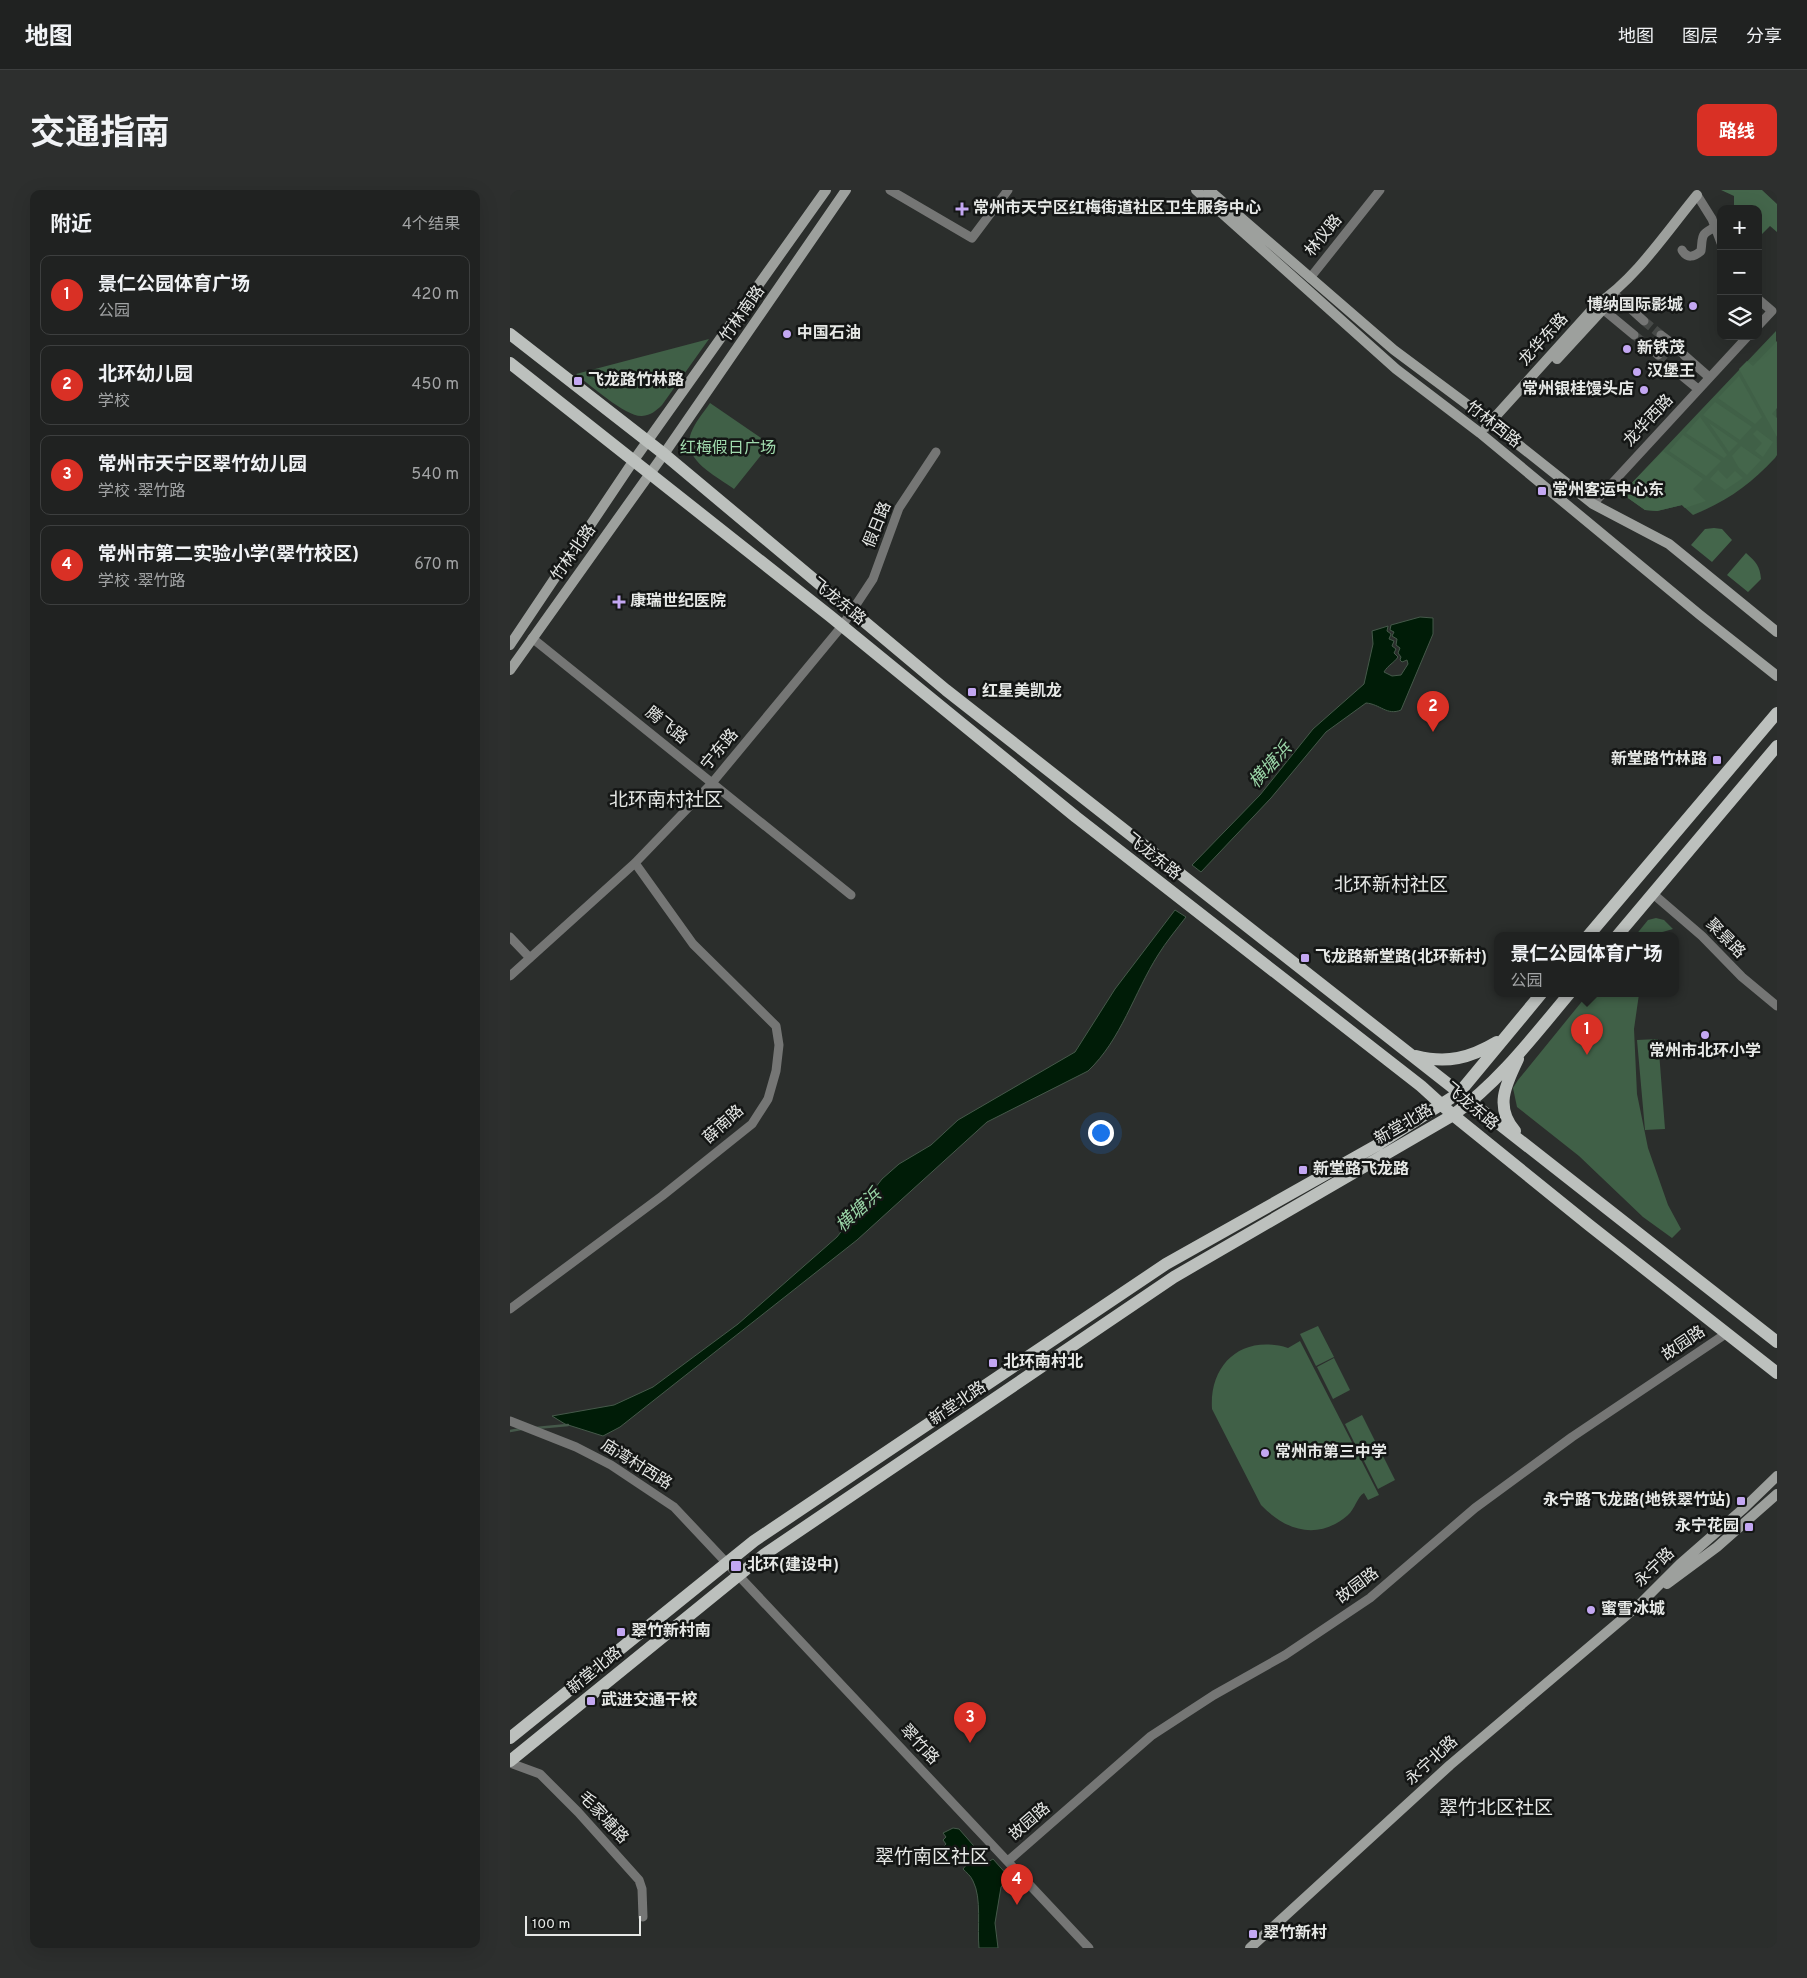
<!DOCTYPE html>
<html lang="zh">
<head>
<meta charset="utf-8">
<style>
	:root { --surface:#202221; --page:#2d2f2e; --text:#f1f3f6; --muted:#a2a4a5; --line:#3d3f3f; --accent:#d93025 }
	body { margin:0; font-family:Overpass,"Noto Sans SC",sans-serif; background:var(--page); color:var(--text) }
	.controls { position:absolute; right:15px; top:15px; display:grid; overflow:hidden; border-radius:10px; box-shadow:0 5px 20px #0002 }
	.controls button { width:45px; height:45px; display:grid; place-items:center; padding:0; border:0; border-bottom:1px solid var(--line); background:var(--surface); color:var(--text); font:25px sans-serif }
	.scale { position:absolute; left:15px; bottom:12px; width:116px; box-sizing:border-box; padding-left:5px; border:2px solid #e6e8e6; border-top:0; font-size:14px; line-height:18px; white-space:nowrap; color:#e6e8e6; -webkit-text-stroke:4px #141615; paint-order:stroke }
	.you { position:absolute; left:590px; top:942px; width:18px; height:18px; margin:-12px; border:4px solid #fff; border-radius:50%; background:#1a73e8; box-shadow:0 0 0 8px #1a73e833 }
	.badge { display:grid; place-items:center; width:32px; height:32px; border-radius:50%; background:var(--accent); color:#fff; font-size:16px; font-weight:700 }
	.pin { position:absolute; translate:-50% -41px; filter:drop-shadow(0 1px 2px #0008) }
	.pin::after { content:''; position:absolute; top:26px; width:18px; height:15px; background:inherit; clip-path:polygon(0 0,100% 0,50% 100%) }
	.popup { position:absolute; left:984px; top:742px; width:185px; height:65px; box-sizing:border-box; display:grid; place-content:center; border-radius:10px; background:var(--surface); filter:drop-shadow(0 1px 4px #0005); font-size:16px; white-space:nowrap; color:var(--muted) }
	.popup b { font-size:19px; color:var(--text) }
	.popup::after { content:''; position:absolute; left:50%; top:100%; margin-left:-10px; border:10px solid transparent; border-top-color:var(--surface) }
	.list { margin:0; padding:0; list-style:none }
	h2 { display:flex; justify-content:space-between; align-items:center; height:65px; margin:0; padding:0 20px; font-size:21px }
	h2 small { font-size:16px; font-weight:400; color:var(--muted) }
	.list li { display:grid; grid-template-columns:32px 1fr auto; gap:15px; align-items:center; box-sizing:border-box; height:80px; margin:0 10px 10px; padding:0 10px; border:1px solid var(--line); border-radius:10px }
	.list b { display:block; font-size:19px; white-space:nowrap }
	.list p { margin:0; font-size:16px; white-space:nowrap; color:var(--muted) }
	.list em { font-size:16px; font-style:normal; color:var(--muted) }
	.icon { flex:none; width:28px; height:28px; fill:none; stroke:currentColor; stroke-width:2; stroke-linecap:round; stroke-linejoin:round }
	.map { position:relative; flex:none; width:1267px; height:1758px; overflow:hidden; border-radius:10px }
	header { display:flex; align-items:center; gap:30px; box-sizing:border-box; height:70px; padding:0 25px; background:var(--surface); border-bottom:1px solid var(--line) }
	header strong { font-size:24px }
	nav { display:flex; gap:28px; margin-inline-start:auto; font-size:18px }
	.intro { display:flex; align-items:center; justify-content:space-between; box-sizing:border-box; height:120px; padding:0 30px }
	h1 { margin:0; font-size:35px }
	.button { padding:12px 22px; border-radius:10px; background:var(--accent); color:#fff; font-size:18px; font-weight:700 }
	main { display:flex; gap:30px; padding:0 30px }
	aside { flex:1; background:var(--surface); border-radius:10px; box-shadow:0 5px 20px #0002 }
	.map>svg:first-child { display:block }
	.green { fill:#406047 }
	.forest { fill:#44664b }
	.water { fill:#001c07; stroke:#45594a }
	.lines { fill:none; stroke-linecap:round; stroke-linejoin:round }
	.stream { stroke:#45594a; stroke-width:2.5 }
	.street-tunnel { stroke:#474a48; stroke-width:9; stroke-dasharray:9 4.5; stroke-linecap:butt }
	.street { stroke:#757675; stroke-width:9 }
	.secondary { stroke:#9da09d; stroke-width:10 }
	.primary { stroke:#bcc0bd; stroke-width:12 }
	.poi-dot { fill:#c3a7f2; stroke:#141615; stroke-width:2 }
	.labels { text-anchor:middle; dominant-baseline:central; stroke-width:5; stroke-linejoin:round; paint-order:stroke }
	.poi-label { font-size:16px; font-weight:bold; fill:#e6e8e6; stroke:#141615; text-anchor:start }
	.street-label { font-size:16px; fill:#e6e8e6; stroke:#141615 }
	.park-label { font-size:16px; fill:#a0dbad; stroke:#141615 }
	.water-label { font-size:18px; font-style:italic; fill:#9ad5a7; stroke:#141615 }
	.quarter-label { font-size:19px; fill:#e6e8e6; stroke:#141615 }
</style>
</head>
<body>
<header>
<strong>地图</strong>
<nav><a>地图</a><a>图层</a><a>分享</a></nav>
</header>
<div class="intro"><h1>交通指南</h1><a class="button">路线</a></div>
<main>
<aside>
<h2>附近<small>4个结果</small></h2>
<ul class="list">
<li><span class="badge">1</span><div><b>景仁公园体育广场</b><p>公园</p></div><em>420 m</em></li>
<li><span class="badge">2</span><div><b>北环幼儿园</b><p>学校</p></div><em>450 m</em></li>
<li><span class="badge">3</span><div><b>常州市天宁区翠竹幼儿园</b><p>学校 · 翠竹路</p></div><em>540 m</em></li>
<li><span class="badge">4</span><div><b>常州市第二实验小学(翠竹校区)</b><p>学校 · 翠竹路</p></div><em>670 m</em></li>
</ul>
</aside>
<div class="map">
<svg width="1267" height="1758" viewBox="0 0 1267 1758">
	<rect width="100%" height="100%" fill="#2b2e2c"/>
	<!-- green -->
	<path class="green" d="M1266 141 1267 265 1265 268C1240 295 1217 311 1183 325L1172 315 1147 321 1135 320 1118 308 1117 298Z
		M199 149 152 215C146 221 141 225 132 226 116 227 80 195 66 184Z
		M200 213 260 254 224 299C206 286 171 270 181 243 185 232 194 222 200 213Z
		M1146 728 1154 730 1163 739 1149 743 1147 746H1125L1138 730Z
		M1078 804H1129L1124 839 1127 904 1138 958 1158 1015 1171 1039 1162 1048 1133 1027 1069 966 1007 917 1003 898 1008 890Z
		M1148 849 1155 939 1135 940 1127 850Z
		M808 1136 824 1167 806 1176 790 1144Z
		M790 1151 869 1305 858 1310 854 1303C847 1307 845 1319 838 1325 808 1351 776 1341 751 1315L702 1219C699 1173 733 1144 778 1158Z
		M824 1168 840 1200 823 1209 807 1177Z
		M852 1225 868 1257 851 1266 835 1234Z
		M869 1258 885 1290 868 1299 852 1267Z"/>
	<!-- forest -->
	<path class="forest" d="M1211 0H1252L1267 14V42L1260 36 1251 45 1248 43V19H1224V6Z
		M1267 151V218L1262 224 1267 228V247L1229 179 1237 171 1243 176Z
		M1229 186 1252 227 1245 234 1208 208Z
		M1205 212 1242 237 1230 250 1193 225Z
		M1190 227 1217 265 1214 268 1176 243Z
		M1199 233 1228 253 1219 262Z
		M1247 240 1263 252 1253 267 1245 261 1252 253 1243 244Z
		M1173 245 1211 271 1196 286 1159 261Z
		M1231 256 1251 270 1237 285 1229 278 1222 266Z
		M1153 261 1193 289 1183 299 1196 311 1175 318 1172 315 1147 321 1135 320 1118 308 1117 298Z
		M1208 280 1217 289 1225 281 1233 288 1215 300 1200 289Z
		M1204 338 1212 339 1222 350 1202 372 1181 355 1195 339Z
		M1236 363C1246 372 1250 376 1251 389L1238 402 1217 385Z"/>
	<!-- water -->
	<path class="water" d="M910 427 923 428V444L891 520C877 526 870 514 856 513L816 542 761 608 691 682 682 675 750 605 803 539 854 494 863 454 862 441 878 436 877 441 881 444 879 449 884 451 882 456 886 459 884 463 888 467C884 473 878 475 874 482L882 486 891 485 898 474 897 470 892 472 890 470 891 467 888 463 890 458 886 455 887 449 882 446 884 442 880 440 881 435Z
		M665 720 676 727C666 740 656 752 648 765 624 803 611 850 578 881L477 932 347 1050 110 1237 93 1246 55 1234 42 1226 104 1215 143 1197 228 1134 327 1047 372 989 389 974 421 955 448 930 565 862 605 799Z
		M443 1638 449 1639 478 1672 483 1669 499 1687 491 1697 485 1733 488 1758H469C467 1738 472 1708 463 1691 461 1686 456 1682 453 1679L457 1674 446 1662 438 1669 433 1664 436 1661 433 1657 436 1654 433 1650 436 1647 433 1643Z"/>
	<g class="lines">
		<!-- stream -->
		<path class="stream" d="M26 1238 58 1235
			M0 1241 11 1239"/>
		<!-- street-tunnel -->
		<path class="street-tunnel" d="M1134 131 1151 145
			M1124 145 1139 157
			M1159 151 1174 165
			M1148 165 1160 176"/>
		<!-- street -->
		<path class="street" d="M380 0 462 48 498 0
			M1187 5 1202 29 1211 53
			M1172 60C1177 69 1184 67 1191 61 1193 45 1190 45 1205 37
			M800 88 870 0
			M1103 103 1134 131
			M1248 109 1262 121 1248 136
			M1089 116 1124 145
			M1151 145 1159 151
			M1139 157 1148 165
			M1174 165 1199 187
			M1160 176 1188 199
			M1083 314 1238 146
			M22 448 341 705
			M1142 703 1192 746 1232 787 1267 816
			M0 747 20 768
			M0 786 125 673 202 593 332 436 363 389 389 318 426 262
			M0 1119 152 1006 242 934 258 909 266 881 269 855 266 836 183 754 125 673
			M0 1231 66 1257 101 1275 164 1317 579 1758
			M0 1573 30 1584 68 1622 129 1690 132 1699 133 1727
			M498 1671 641 1546 704 1505 775 1465 860 1408 965 1318 1062 1247 1217 1143"/>
		<!-- secondary -->
		<path class="secondary" d="M686 0 886 179 970 243 1190 425 1267 486
			M699 0 884 160 966 221 1083 314 1159 354 1267 442
			M1047 169 1093 119 1101 107
			M976 237 1087 114C1125 90 1158 40 1187 5
			M0 455 124 270 316 0
			M0 480 154 264 336 0
			M1157 1394 1207 1357 1267 1304
			M740 1758 940 1575 1130 1414 1170 1374 1234 1318 1267 1286"/>
		<!-- primary -->
		<path class="primary" d="M0 144 154 264 436 500 1267 1152
			M0 173 320 426 566 627 911 896 943 925 1079 1035 1267 1183
			M1078 746 1267 523
			M1107 746 1267 556
			M906 866C937 874 960 868 987 852
			M1005 941C984 917 996 894 1008 869
			M0 1548 244 1351 656 1074 869 954 949 903 1031 804
			M0 1571 255 1364 664 1087 943 925C989 892 1023 847 1059 804"/>
	</g>
	<!-- markers -->
	<g class="poi-dot">
		<path d="M449.5 11.5h5v5h5v5h-5v5h-5v-5h-5v-5h5z"/>
		<circle cx="1183" cy="116" r="5"/>
		<circle cx="277" cy="144" r="5"/>
		<circle cx="1117" cy="159" r="5"/>
		<circle cx="1127" cy="182" r="5"/>
		<rect x="63" y="186" width="10" height="10" rx="2.5"/>
		<circle cx="1134" cy="200" r="5"/>
		<rect x="1027" y="296" width="10" height="10" rx="2.5"/>
		<path d="M106.5 404.5h5v5h5v5h-5v5h-5v-5h-5v-5h5z"/>
		<rect x="457" y="497" width="10" height="10" rx="2.5"/>
		<rect x="1202" y="565" width="10" height="10" rx="2.5"/>
		<rect x="790" y="763" width="10" height="10" rx="2.5"/>
		<circle cx="1195" cy="845" r="5"/>
		<rect x="788" y="975" width="10" height="10" rx="2.5"/>
		<rect x="478" y="1168" width="10" height="10" rx="2.5"/>
		<circle cx="755" cy="1263" r="5"/>
		<rect x="1226" y="1306" width="10" height="10" rx="2.5"/>
		<rect x="1234" y="1332" width="10" height="10" rx="2.5"/>
		<rect x="220" y="1370" width="12" height="12" rx="2.5"/>
		<circle cx="1081" cy="1420" r="5"/>
		<rect x="106" y="1437" width="10" height="10" rx="2.5"/>
		<rect x="76" y="1506" width="10" height="10" rx="2.5"/>
		<rect x="738" y="1739" width="10" height="10" rx="2.5"/>
	</g>
	<g class="labels">
		<!-- poi labels -->
		<g class="poi-label">
			<text x="463" y="19">常州市天宁区红梅街道社区卫生服务中心</text>
			<text x="1173" y="116" text-anchor="end">博纳国际影城</text>
			<text x="287" y="144">中国石油</text>
			<text x="1127" y="159">新铁茂</text>
			<text x="1137" y="182">汉堡王</text>
			<text x="78" y="191">飞龙路竹林路</text>
			<text x="1124" y="200" text-anchor="end">常州银桂馒头店</text>
			<text x="1042" y="301">常州客运中心东</text>
			<text x="120" y="412">康瑞世纪医院</text>
			<text x="472" y="502">红星美凯龙</text>
			<text x="1197" y="570" text-anchor="end">新堂路竹林路</text>
			<text x="805" y="768">飞龙路新堂路(北环新村)</text>
			<text x="1195" y="862" text-anchor="middle">常州市北环小学</text>
			<text x="803" y="980">新堂路飞龙路</text>
			<text x="493" y="1173">北环南村北</text>
			<text x="765" y="1263">常州市第三中学</text>
			<text x="1221" y="1311" text-anchor="end">永宁路飞龙路(地铁翠竹站)</text>
			<text x="1229" y="1337" text-anchor="end">永宁花园</text>
			<text x="237" y="1376">北环(建设中)</text>
			<text x="1091" y="1420">蜜雪冰城</text>
			<text x="121" y="1442">翠竹新村南</text>
			<text x="91" y="1511">武进交通干校</text>
			<text x="753" y="1744">翠竹新村</text>
		</g>
		<!-- street labels -->
		<g class="street-label">
			<text transform="translate(814 46) rotate(-51)">林仪路</text>
			<text transform="translate(233 124) rotate(-55)">竹林南路</text>
			<text transform="translate(1034 150) rotate(-48)">龙华东路</text>
			<text transform="translate(1139 231) rotate(-47)">龙华西路</text>
			<text transform="translate(983 235) rotate(38)">竹林西路</text>
			<text transform="translate(368 335) rotate(-68)">假日路</text>
			<text transform="translate(64 363) rotate(-55)">竹林北路</text>
			<text transform="translate(328 412) rotate(39)">飞龙东路</text>
			<text transform="translate(156 536) rotate(39)">腾飞路</text>
			<text transform="translate(210 560) rotate(-50)">宁东路</text>
			<text transform="translate(643 667) rotate(38)">飞龙东路</text>
			<text transform="translate(1215 749) rotate(45)">聚景路</text>
			<text transform="translate(961 917) rotate(40)">飞龙东路</text>
			<text transform="translate(214 935) rotate(-42)">薛南路</text>
			<text transform="translate(894 935) rotate(-30)">新堂北路</text>
			<text transform="translate(1174 1154) rotate(-34)">故园路</text>
			<text transform="translate(448 1214) rotate(-34)">新堂北路</text>
			<text transform="translate(126 1275) rotate(32)">庙湾村西路</text>
			<text transform="translate(1145 1378) rotate(-44)">永宁路</text>
			<text transform="translate(848 1396) rotate(-37)">故园路</text>
			<text transform="translate(85 1481) rotate(-39)">新堂北路</text>
			<text transform="translate(409 1555) rotate(47)">翠竹路</text>
			<text transform="translate(922 1571) rotate(-42)">永宁北路</text>
			<text transform="translate(93 1628) rotate(47)">毛家塘路</text>
			<text transform="translate(520 1632) rotate(-41)">故园路</text>
		</g>
		<!-- park labels -->
		<g class="park-label">
			<text x="218" y="259">红梅假日广场</text>
		</g>
		<!-- water labels -->
		<g class="water-label">
			<text transform="translate(761 576) rotate(-48)">横塘浜</text>
			<text transform="translate(349 1021) rotate(-43)">横塘浜</text>
		</g>
		<!-- quarter labels -->
		<g class="quarter-label">
			<text x="156" y="611">北环南村社区</text>
			<text x="881" y="696">北环新村社区</text>
			<text x="986" y="1619">翠竹北区社区</text>
			<text x="422" y="1668">翠竹南区社区</text>
		</g>
	</g>
</svg>
<div class="controls">
<button>+</button>
<button>−</button>
<button><svg class="icon" aria-label="layers" viewBox="0 0 24 24"><path d="M12 4l9 5-9 5-9-5zM3 14l9 5 9-5"/></svg></button>
</div>
<div class="scale">100 m</div>
<div class="you"></div>
<div class="pin badge" style="left:1077px;top:865px">1</div>
<div class="popup"><b>景仁公园体育广场</b>公园</div>
<div class="pin badge" style="left:923px;top:542px">2</div>
<div class="pin badge" style="left:460px;top:1553px">3</div>
<div class="pin badge" style="left:507px;top:1715px">4</div>
</div>
</main>
</body>
</html>
